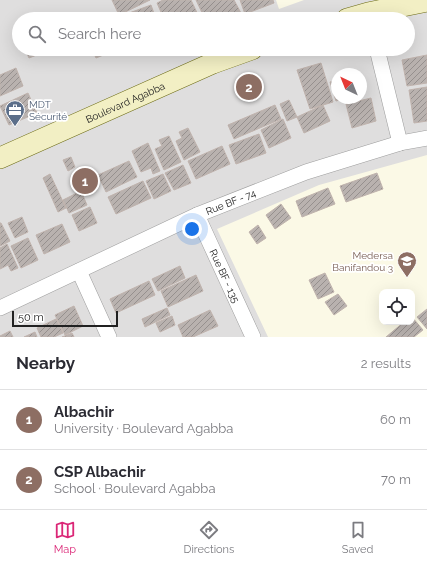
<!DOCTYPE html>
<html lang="en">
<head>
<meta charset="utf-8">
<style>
	:root { --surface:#fff; --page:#f7f7f7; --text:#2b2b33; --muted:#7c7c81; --line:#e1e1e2; --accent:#db2777 }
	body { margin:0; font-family:Raleway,sans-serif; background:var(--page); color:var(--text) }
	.controls { position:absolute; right:12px; bottom:12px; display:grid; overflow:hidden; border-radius:8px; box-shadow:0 4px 16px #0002 }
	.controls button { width:36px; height:36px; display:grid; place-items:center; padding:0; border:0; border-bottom:1px solid var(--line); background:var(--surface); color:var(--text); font:20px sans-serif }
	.compass { position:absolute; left:331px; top:68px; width:36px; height:36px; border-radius:50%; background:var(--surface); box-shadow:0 4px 16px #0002; rotate:317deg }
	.scale { position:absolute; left:12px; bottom:10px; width:106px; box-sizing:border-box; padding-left:4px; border:2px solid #212121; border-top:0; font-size:11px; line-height:14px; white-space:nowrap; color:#212121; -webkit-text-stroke:3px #fff; paint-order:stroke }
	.you { position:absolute; left:192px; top:229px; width:14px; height:14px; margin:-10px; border:3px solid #fff; border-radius:50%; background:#1a73e8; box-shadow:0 0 0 6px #1a73e833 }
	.badge { display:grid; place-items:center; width:26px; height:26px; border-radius:50%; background:var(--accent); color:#fff; font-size:13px; font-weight:700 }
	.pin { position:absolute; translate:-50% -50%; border:2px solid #fff; box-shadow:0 1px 4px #0006 }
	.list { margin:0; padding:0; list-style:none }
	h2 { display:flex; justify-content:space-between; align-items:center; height:52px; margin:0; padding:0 16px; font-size:17px }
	h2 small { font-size:13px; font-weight:400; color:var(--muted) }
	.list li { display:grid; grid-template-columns:26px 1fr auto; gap:12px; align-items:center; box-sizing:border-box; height:60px; padding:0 16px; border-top:1px solid var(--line) }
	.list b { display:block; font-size:15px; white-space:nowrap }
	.list p { margin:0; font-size:13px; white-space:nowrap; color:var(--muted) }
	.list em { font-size:13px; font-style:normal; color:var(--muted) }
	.icon { flex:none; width:22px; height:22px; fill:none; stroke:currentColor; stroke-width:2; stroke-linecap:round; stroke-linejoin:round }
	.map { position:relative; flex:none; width:427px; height:337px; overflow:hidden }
	.search { position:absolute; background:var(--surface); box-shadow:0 4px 16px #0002; left:12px; right:12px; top:12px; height:44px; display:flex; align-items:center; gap:10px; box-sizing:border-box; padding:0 14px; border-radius:22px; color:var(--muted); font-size:15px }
	.sheet { height:172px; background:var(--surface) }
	nav { display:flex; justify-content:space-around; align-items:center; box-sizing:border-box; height:56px; border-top:1px solid var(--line); background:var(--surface); font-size:11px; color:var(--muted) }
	nav a { display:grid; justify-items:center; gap:2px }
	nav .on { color:var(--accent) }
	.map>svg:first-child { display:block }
	.residential { fill:#dfdede; fill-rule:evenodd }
	.education { fill:#fbf9e6; fill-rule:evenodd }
	.building { fill:url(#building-hatch); stroke:#c0b3ad }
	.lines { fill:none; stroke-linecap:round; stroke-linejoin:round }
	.street-casing { stroke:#9e9e9e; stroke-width:16 }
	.secondary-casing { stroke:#6c6b14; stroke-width:22 }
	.street { stroke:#fff; stroke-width:15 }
	.secondary { stroke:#f2efc4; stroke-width:21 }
	.labels { text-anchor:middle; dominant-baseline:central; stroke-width:3.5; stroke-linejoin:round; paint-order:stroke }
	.street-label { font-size:10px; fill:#212121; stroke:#fff }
	.service-label { font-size:10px; fill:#4e5e75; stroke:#fff; text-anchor:start }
	.education-label { font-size:10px; fill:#785e54; stroke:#fff; text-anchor:end }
</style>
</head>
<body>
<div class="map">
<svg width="427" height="337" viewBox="0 0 427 337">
	<defs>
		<pattern id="building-hatch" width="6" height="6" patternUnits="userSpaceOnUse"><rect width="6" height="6" fill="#b9b2af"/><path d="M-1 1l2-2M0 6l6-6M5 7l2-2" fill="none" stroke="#96908e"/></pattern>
	</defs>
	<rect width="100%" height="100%" fill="#f0ede9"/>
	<!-- residential -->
	<path class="residential" d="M0 0H427V337H0ZM19 19H408V49H19ZM337 74H361V98H337ZM382 292H412V322H382Z"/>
	<!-- education -->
	<path class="education" d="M276 0H304L279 9Z
		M427 155V337H268L217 229 319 185ZM382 292H412V322H382Z"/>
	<!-- building -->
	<path class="building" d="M112 0H150L119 15Z
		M163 0H191L200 19H164L157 3Z
		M196 0H234L242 15 235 19H205Z
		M240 0H273L274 3 245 14Z
		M151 5 156 19H122L121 16Z
		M74 15 76 19H66Z
		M25 49H46L47 51 29 58Z
		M92 49H110L111 52 96 58Z
		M427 55V83L407 86 402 60Z
		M321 63 333 102 310 109 297 70Z
		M16 68 23 86 0 96V75Z
		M337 80V98H347L336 101 330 82Z
		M427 87V121L414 123 409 90Z
		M28 93 37 113 9 125 0 106Z
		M371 98 376 121 352 128 346 104Z
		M289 100 297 117 287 121 280 104Z
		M275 105 281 119 234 139 228 125Z
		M323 105 330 121 304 133 297 117Z
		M283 119 291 138 269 148 261 130Z
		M188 128 200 152 184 160 176 141 182 138 179 132Z
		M259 134 266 153 236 164 229 145Z
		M169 136 181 162 164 170 155 149 162 146 159 140Z
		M148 143 160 171 153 174 151 168 141 172 132 151Z
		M222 146 230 164 196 179 188 161Z
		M71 157 75 167 68 171 63 160Z
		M129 161 137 177 106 192 98 175Z
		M183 165 191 183 174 190 165 173Z
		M377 173 383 189 346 202 340 186Z
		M50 174 66 208 58 212 43 178Z
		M163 174 171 191 154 199 146 181Z
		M143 181 151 198 116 214 108 197Z
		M328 188 335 204 302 217 296 201Z
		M81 191 87 205 69 213 63 200Z
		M281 204 291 218 275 229 266 215Z
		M90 207 97 223 79 231 72 215Z
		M22 217 28 232 15 238 8 223Z
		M0 223H1L10 241 0 246Z
		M62 224 70 242 44 254 36 235Z
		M258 225 266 238 257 244 249 232Z
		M28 238 38 260 21 268 11 246Z
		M7 244 18 268 11 271 8 265 0 269V248Z
		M180 266 185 278 158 291 152 279Z
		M325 273 334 292 318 299 309 280Z
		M196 275 203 291 168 307 161 291Z
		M149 281 155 295 116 313 110 299Z
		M338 294 347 306 334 315 325 302Z
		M74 306 83 326 65 335 55 315Z
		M167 308 170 315 145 327 142 319Z
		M427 309V329L417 317Z
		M210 310 218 326 193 337H183L178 325Z
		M172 316 175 325 160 332 156 323Z
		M412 317 423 330 414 337H386L404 322H412Z
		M56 319 63 333 54 337H41L37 328Z
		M10 331 13 337H0V336Z
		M35 332 37 337H24Z
		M72 333 74 337H62Z"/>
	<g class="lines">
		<!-- street casing -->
		<g class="street-casing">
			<g id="street">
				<path d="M377 49 400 143"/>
				<path id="s1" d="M197 215 253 337"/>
				<path d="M79 271 109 337"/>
				<path id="s2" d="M0 308 197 215 306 172 400 143 427 138"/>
			</g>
		</g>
		<!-- secondary casing -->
		<g class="secondary-casing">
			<g id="secondary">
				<path d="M347 19 368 13 427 1"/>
				<path id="s3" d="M0 158 213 63 252 49"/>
			</g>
		</g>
		<!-- street -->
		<use href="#street" class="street"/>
		<!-- secondary -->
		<use href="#secondary" class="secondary"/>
	</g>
	<!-- icons -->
	<defs>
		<g id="office-pin" transform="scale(1)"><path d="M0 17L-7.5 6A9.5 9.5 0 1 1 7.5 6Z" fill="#5c6f8a" stroke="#fff"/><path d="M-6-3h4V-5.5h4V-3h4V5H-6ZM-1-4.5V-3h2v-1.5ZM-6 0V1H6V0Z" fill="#fff"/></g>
		<g id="school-pin" transform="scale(1)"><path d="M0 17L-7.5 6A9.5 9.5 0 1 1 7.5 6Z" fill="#8d6e63" stroke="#fff"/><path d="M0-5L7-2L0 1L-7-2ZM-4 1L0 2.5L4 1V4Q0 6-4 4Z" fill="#fff"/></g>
	</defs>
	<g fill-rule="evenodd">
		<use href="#office-pin" x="15" y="110"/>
		<use href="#school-pin" x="407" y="261"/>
	</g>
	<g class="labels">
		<!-- street labels -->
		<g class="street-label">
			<text stroke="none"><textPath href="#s3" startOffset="137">Boulevard Agabba</textPath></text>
			<text stroke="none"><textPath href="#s2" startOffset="254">Rue BF - 74</textPath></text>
			<text stroke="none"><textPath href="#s1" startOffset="67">Rue BF - 135</textPath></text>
		</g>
		<!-- service labels -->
		<g class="service-label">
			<text x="29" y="104">MDT<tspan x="29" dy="12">Sécurité</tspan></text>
		</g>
		<!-- education labels -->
		<g class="education-label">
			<text x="393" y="255">Medersa<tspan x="393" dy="12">Banifandou 3</tspan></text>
		</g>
	</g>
</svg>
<div class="controls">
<button><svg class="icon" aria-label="locate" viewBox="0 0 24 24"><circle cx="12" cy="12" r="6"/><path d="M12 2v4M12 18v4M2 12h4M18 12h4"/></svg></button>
</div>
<svg class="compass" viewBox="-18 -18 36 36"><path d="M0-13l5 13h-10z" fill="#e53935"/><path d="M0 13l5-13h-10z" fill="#7c7c81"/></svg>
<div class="scale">50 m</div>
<div class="you"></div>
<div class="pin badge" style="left:85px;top:181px;background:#8d6e63">1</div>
<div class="pin badge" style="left:249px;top:87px;background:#8d6e63">2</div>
<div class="search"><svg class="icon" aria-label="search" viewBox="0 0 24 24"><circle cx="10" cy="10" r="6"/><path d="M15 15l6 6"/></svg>Search here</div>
</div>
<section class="sheet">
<h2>Nearby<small>2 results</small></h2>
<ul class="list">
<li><span class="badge" style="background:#8d6e63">1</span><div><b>Albachir</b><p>University · Boulevard Agabba</p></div><em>60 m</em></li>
<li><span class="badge" style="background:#8d6e63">2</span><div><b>CSP Albachir</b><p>School · Boulevard Agabba</p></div><em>70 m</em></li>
</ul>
</section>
<nav>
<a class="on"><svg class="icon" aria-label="map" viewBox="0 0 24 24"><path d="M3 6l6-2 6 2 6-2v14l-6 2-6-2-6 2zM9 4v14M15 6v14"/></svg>Map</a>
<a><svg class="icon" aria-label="directions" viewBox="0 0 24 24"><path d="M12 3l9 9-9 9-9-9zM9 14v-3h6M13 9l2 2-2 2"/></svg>Directions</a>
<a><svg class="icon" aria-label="saved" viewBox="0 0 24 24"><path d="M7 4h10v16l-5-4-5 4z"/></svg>Saved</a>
</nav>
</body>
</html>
